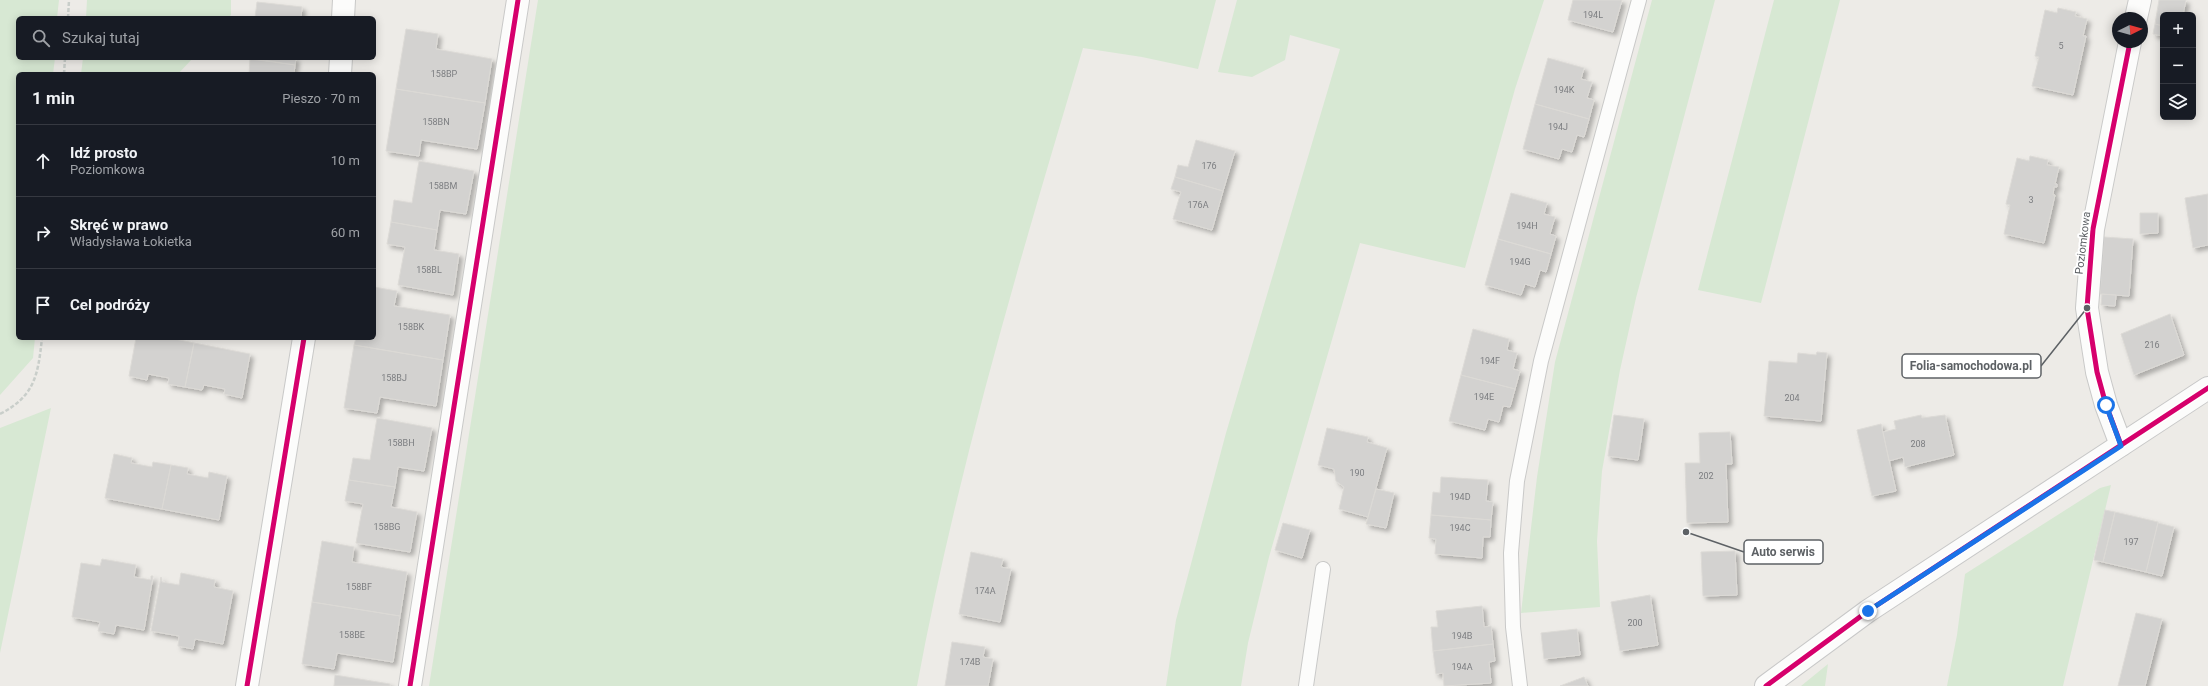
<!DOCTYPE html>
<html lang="pl">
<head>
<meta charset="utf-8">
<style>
	:root { --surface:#171b24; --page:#242831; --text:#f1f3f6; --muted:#9ea1a6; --line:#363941 }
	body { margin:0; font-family:Roboto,sans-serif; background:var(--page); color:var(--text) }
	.controls { position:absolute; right:12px; top:12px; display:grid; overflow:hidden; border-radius:6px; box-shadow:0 2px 10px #0003 }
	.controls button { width:36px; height:36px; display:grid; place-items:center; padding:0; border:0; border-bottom:1px solid var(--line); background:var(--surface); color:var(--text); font:20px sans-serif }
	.compass { position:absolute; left:2112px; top:12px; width:36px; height:36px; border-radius:50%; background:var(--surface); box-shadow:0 2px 10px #0003; rotate:85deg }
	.stop { position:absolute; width:12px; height:12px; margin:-9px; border:3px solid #1a73e8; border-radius:50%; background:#fff }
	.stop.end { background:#1a73e8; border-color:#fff; box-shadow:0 1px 4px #0008 }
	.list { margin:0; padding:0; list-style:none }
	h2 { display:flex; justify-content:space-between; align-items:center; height:52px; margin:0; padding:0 16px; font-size:17px }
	h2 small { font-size:13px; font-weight:400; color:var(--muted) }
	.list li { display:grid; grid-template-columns:26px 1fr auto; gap:12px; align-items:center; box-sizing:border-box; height:72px; padding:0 16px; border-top:1px solid var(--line) }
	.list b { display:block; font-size:15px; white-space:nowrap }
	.list p { margin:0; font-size:13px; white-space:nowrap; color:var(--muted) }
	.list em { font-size:13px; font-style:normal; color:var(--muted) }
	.icon { flex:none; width:22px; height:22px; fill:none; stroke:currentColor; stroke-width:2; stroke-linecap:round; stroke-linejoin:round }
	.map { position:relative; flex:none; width:2208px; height:686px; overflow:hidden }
	.search { position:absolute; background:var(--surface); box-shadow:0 2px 10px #0003; left:16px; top:16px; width:360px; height:44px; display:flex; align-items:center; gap:10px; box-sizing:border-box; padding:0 14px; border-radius:6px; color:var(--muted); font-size:15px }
	.panel { position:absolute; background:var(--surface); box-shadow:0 2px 10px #0003; left:16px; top:72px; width:360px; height:268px; border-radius:6px }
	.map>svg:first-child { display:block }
	.green { fill:#d7e8d3 }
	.building { fill:#d3d2d0; stroke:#dcdad6; filter:url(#shadow) }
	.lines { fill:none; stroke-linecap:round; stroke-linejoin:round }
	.lane-casing { stroke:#c9c9c8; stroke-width:16 }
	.street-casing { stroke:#c9c9c8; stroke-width:24 }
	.secondary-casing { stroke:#c8c8c8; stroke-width:24 }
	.path { stroke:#c9ceca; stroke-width:2.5; stroke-dasharray:4 2; stroke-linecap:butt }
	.lane { stroke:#fcfcfb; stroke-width:14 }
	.street { stroke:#fcfcfb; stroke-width:22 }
	.secondary { stroke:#fcfcfb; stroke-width:22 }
	.cycleway-casing { stroke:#fff; stroke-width:8 }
	.cycleway { stroke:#d6006c; stroke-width:5 }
	.route { stroke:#1a73e8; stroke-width:5 }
	.labels { text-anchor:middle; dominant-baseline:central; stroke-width:4; stroke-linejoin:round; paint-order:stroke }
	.number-label { font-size:9px; fill:#7c7e81 }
	.street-label { font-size:11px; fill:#5d6165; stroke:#fff }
	.leader { fill:none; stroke:#5d6165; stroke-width:1.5 }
	.callout-dot { fill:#5d6165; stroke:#fff; stroke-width:1.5 }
	.callout { fill:#fff; stroke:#5d6165; stroke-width:1.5 }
	.callout-label { font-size:12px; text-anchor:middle; font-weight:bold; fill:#5d6165 }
</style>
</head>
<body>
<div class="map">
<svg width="2208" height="686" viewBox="0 0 2208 686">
	<defs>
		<filter id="shadow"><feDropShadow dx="3.5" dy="3.5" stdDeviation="2" flood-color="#0004"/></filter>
	</defs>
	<rect width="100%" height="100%" fill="#edebe7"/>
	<!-- green -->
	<path class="green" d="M0 0H59L57 18H18V58H55L53 74H18V338H35L33 358 0 395Z
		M87 0H231V15L228 18H86Z
		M538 0H1216L1198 69 1142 57 1083 48C1020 259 957 470 917 686H429Z
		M1237 0H1544L1515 89 1465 268 1360 243 1269 557 1248 643 1241 686H1166L1176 620 1226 433 1340 49 1290 35 1285 60 1252 77 1218 72Z
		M1652 0H1715L1636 298 1620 370 1602 471 1597 541 1600 607 1521 613 1537 477 1555 362Z
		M1774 0H1840L1761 303 1698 290Z
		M83 58H193L178 74H81Z
		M51 408 0 653V428Z
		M2111 485 2063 686H1947L1957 635 1965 574 2100 488Z
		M1828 664 1825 686H1801Z"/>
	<!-- building -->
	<path class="building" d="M1573 0H1622L1613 32 1568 20Z
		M2159 0H2186L2183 15H2163V26L2155 24Z
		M257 2 302 7 301 18H255Z
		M2058 8 2076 12 2075 16 2087 19 2083 36H2086L2073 95 2032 86 2039 57 2035 56 2045 10 2057 13Z
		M2155 24 2163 26V36L2153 34Z
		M406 29 438 34 436 49 492 59 485 103 396 89Z
		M251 58H296L295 65Z
		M1548 58 1584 68 1581 79 1592 82 1587 98 1594 100 1589 119 1535 104Z
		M250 59 295 65 294 74H249Z
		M396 89 485 103 477 149 421 140 419 156 386 151Z
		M1535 104 1589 119 1584 137 1577 135 1572 152 1562 149 1559 159 1523 149Z
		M1196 140 1235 151 1223 191 1175 177 1178 165 1188 167Z
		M2030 156 2048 160 2047 165 2059 167 2055 184H2057V187H2054L2053 195H2055L2044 243 2004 234 2010 205 2006 204 2017 158 2029 161Z
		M419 161 474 171 466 214 440 210 437 230 391 222 394 200 412 203Z
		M1175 177 1223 191 1212 230 1173 219 1181 192 1171 189Z
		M1511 193 1547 203 1544 214 1555 217 1550 234 1556 236 1551 254 1498 239Z
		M2208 194V245L2193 248 2185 198Z
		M2140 213H2158V233L2140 234Z
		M391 222 437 230 434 250 459 254 453 295 398 285 405 247 387 244Z
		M2104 237 2133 239 2129 296 2100 294Z
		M1498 239 1551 254 1546 272 1540 270 1535 287 1525 284 1521 295 1485 285Z
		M374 287 397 291 394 306 450 315 443 360 354 345 356 338H374Z
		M2102 294 2116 295 2115 306 2101 305Z
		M2170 314 2184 355 2134 375 2121 334Z
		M1473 329 1509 339 1507 350 1517 353 1513 369 1520 371 1515 389 1461 375Z
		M136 338H170L194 343 185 387 168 384 169 378 148 374 147 380 129 376Z
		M194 343 250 354 242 398 224 394 225 389 204 385 202 390 185 387Z
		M354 345 443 360 436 406 380 397 377 413 344 408Z
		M1817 352 1827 353 1821 421 1764 416 1769 361 1797 363 1798 353 1816 355Z
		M1461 375 1515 389 1510 407 1503 406 1499 422 1488 419 1485 430 1449 421Z
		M1614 415 1644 419 1638 460 1608 456Z
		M1921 415 1922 418 1945 415 1954 455 1905 467 1903 457 1889 461 1883 432 1896 429 1894 421Z
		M377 418 432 428 424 471 398 467 395 487 349 480 353 458 370 460Z
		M1881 424 1896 491 1872 496 1857 430Z
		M1327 428 1368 437 1367 442 1387 448 1368 517 1339 509 1344 487 1336 481 1334 469 1318 465Z
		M1730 432 1732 464H1726L1728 522 1687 523 1685 463H1700L1699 433Z
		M114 454 132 458 131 463 152 467 153 462 171 465 162 509 105 498Z
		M171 465 188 468 187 474 208 478 209 472 227 476 219 520 162 509Z
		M1441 477 1488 480 1486 501 1493 502 1491 520 1431 515 1433 492 1440 493Z
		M349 480 395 487 391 507 417 512 410 552 356 543 363 504 345 501Z
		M1376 489 1394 493 1386 528 1366 524Z
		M2105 510 2115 512 2103 562 2094 560Z
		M2115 512 2158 522 2146 572 2103 562Z
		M1431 515 1491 520 1490 537H1483L1482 558 1435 554 1436 539 1429 538Z
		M1283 523 1310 530 1302 558 1275 550Z
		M2158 523 2174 527 2162 576 2146 572Z
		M322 541 354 547 352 562 407 572 400 616 312 602Z
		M1735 551 1737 595 1703 596 1701 552Z
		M971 552 1003 559 1001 567 1011 569 1000 622 959 614Z
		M102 559 136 565 134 577 151 580V576H153L144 630 116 625 114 634 98 631 100 622 72 617 81 563 100 566Z
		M181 573 215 580 214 587 233 591 223 644 195 639 193 649 178 646 179 636 151 631 161 577 162 582 179 585Z
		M1650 595 1658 645 1620 651 1611 602Z
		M312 602 400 616 393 662 337 653 334 669 302 664Z
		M1482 606 1484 627 1491 626 1493 644 1433 651 1431 627H1438L1436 611Z
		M2136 613 2162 619 2145 686H2118Z
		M1577 629 1580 655 1544 659 1541 633Z
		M952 642 985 647 983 657 993 659 988 686H945Z
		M1493 644 1495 661 1489 662 1491 683 1444 686 1443 673 1436 674 1433 651Z
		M335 675 390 684V686H334Z
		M1584 677 1588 686H1560Z"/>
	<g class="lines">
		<!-- lane casing -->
		<g class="lane-casing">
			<path id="lane" d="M1306 686 1323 569
				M1520 686 1513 627 1511 553 1517 481 1541 361 1639 0"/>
		</g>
		<!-- street casing -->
		<g class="street-casing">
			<path id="street" d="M343 18 344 0
				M2136 18 2140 0
				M340 74 341 58
				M2121 445 2106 405 2097 372 2087 308 2093 229 2130 42
				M247 686 304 338
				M410 686 518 0"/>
		</g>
		<!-- secondary casing -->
		<g class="secondary-casing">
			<path id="secondary" d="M1766 686 1868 611 2208 388"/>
		</g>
		<!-- path -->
		<path class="path" d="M68 18 69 0
			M64 74 65 58
			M0 414C35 396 38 375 42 338"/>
		<!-- lane -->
		<use href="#lane" class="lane"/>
		<!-- street -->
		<use href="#street" class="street"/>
		<!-- secondary -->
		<use href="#secondary" class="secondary"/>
		<!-- cycleway casing -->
		<g class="cycleway-casing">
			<path id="cycleway" d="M2121 445 2106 405 2097 372 2087 308 2093 229 2130 42
				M247 686 304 338
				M410 686 518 0
				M1766 686 1868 611 2208 388"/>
		</g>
		<!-- cycleway -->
		<use href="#cycleway" class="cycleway"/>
	</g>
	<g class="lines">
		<!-- route -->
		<path class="route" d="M1868 611 2121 446 2106 405"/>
	</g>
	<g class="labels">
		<!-- number labels -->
		<g class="number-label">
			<text x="1593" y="15">194L</text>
			<text x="2061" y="46">5</text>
			<text x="444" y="74">158BP</text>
			<text x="1564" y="90">194K</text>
			<text x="436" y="122">158BN</text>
			<text x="1558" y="127">194J</text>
			<text x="1209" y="166">176</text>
			<text x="443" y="186">158BM</text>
			<text x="2031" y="200">3</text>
			<text x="1198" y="205">176A</text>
			<text x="1527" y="226">194H</text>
			<text x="1520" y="262">194G</text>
			<text x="429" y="270">158BL</text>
			<text x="411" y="327">158BK</text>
			<text x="2152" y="345">216</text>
			<text x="1490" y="361">194F</text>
			<text x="394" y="378">158BJ</text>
			<text x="1484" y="397">194E</text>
			<text x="1792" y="398">204</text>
			<text x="401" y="443">158BH</text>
			<text x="1918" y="444">208</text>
			<text x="1357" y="473">190</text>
			<text x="1706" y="476">202</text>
			<text x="1460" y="497">194D</text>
			<text x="387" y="527">158BG</text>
			<text x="1460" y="528">194C</text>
			<text x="2131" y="542">197</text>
			<text x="359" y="587">158BF</text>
			<text x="985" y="591">174A</text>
			<text x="1635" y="623">200</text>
			<text x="352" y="635">158BE</text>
			<text x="1462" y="636">194B</text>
			<text x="970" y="662">174B</text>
			<text x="1462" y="667">194A</text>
		</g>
		<!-- street labels -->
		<g class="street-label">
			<text transform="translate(2083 243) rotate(-83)">Poziomkowa</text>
		</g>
	</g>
	<!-- callouts -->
	<path class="leader" d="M2087 308L2041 366M1686 532L1744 552"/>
	<g class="callout-dot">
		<circle cx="2087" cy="308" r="4"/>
		<circle cx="1686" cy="532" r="4"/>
	</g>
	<g class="callout">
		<rect x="1902" y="354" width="139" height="24" rx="4"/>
		<rect x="1744" y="540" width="79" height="24" rx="4"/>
	</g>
	<g class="callout-label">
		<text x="1971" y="370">Folia-samochodowa.pl</text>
		<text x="1783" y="556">Auto serwis</text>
	</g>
</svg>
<div class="controls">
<button>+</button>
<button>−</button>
<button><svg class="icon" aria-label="layers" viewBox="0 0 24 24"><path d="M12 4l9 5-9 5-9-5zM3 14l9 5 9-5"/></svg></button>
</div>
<svg class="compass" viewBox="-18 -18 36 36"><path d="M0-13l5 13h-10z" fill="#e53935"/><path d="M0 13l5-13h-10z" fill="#9ea1a6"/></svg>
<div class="stop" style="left:2106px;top:405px"></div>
<div class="stop end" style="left:1868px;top:611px"></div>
<div class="search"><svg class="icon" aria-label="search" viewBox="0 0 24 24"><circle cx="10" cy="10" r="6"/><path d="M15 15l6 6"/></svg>Szukaj tutaj</div>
<section class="panel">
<h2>1 min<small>Pieszo · 70 m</small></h2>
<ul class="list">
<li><svg class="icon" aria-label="ahead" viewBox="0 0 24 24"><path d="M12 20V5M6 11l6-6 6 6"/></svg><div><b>Idź prosto</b><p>Poziomkowa</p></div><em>10 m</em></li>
<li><svg class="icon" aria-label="right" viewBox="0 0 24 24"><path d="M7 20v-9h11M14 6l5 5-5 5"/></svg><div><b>Skręć w prawo</b><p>Władysława Łokietka</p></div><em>60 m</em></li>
<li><svg class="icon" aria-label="arrive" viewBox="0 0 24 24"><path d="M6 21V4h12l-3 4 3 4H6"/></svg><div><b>Cel podróży</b></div></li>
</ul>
</section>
</div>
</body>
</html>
